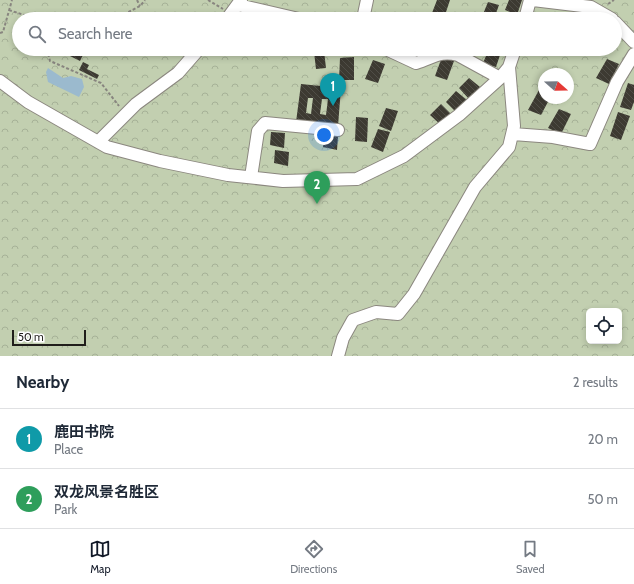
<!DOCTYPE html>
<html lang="en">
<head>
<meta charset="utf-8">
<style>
	:root { --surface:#fff; --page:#f2f2f3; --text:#1f2937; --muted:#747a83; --line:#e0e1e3; --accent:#111827 }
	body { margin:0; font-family:Cabin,"Noto Sans SC",sans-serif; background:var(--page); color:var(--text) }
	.controls { position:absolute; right:12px; bottom:12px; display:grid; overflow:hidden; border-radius:6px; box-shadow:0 2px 6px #0003 }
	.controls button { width:36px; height:36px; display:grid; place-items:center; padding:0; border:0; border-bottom:1px solid var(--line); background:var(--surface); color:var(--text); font:20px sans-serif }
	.compass { position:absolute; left:538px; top:68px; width:36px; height:36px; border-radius:50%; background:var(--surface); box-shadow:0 2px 6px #0003; rotate:110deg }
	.scale { position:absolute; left:12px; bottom:10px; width:74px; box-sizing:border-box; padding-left:4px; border:2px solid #201e1b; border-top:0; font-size:11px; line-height:14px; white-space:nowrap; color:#201e1b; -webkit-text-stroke:3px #fff; paint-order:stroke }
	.you { position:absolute; left:324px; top:135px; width:14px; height:14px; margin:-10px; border:3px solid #fff; border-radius:50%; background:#1a73e8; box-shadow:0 0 0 6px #1a73e833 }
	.badge { display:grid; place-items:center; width:26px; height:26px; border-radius:50%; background:var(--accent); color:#fff; font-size:13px; font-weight:700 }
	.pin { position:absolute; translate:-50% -33px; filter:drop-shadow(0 1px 2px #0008) }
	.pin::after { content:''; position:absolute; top:21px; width:14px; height:12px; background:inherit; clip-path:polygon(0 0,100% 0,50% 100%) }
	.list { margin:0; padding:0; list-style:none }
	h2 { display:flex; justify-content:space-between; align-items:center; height:52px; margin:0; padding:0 16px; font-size:17px }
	h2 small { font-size:13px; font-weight:400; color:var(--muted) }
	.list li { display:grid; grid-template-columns:26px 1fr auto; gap:12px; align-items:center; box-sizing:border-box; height:60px; padding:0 16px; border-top:1px solid var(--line) }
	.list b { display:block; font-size:15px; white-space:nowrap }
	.list p { margin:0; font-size:13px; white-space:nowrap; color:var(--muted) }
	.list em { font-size:13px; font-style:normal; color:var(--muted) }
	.icon { flex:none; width:22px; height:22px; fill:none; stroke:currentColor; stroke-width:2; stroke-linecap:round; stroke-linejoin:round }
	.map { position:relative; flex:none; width:634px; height:356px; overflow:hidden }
	.search { position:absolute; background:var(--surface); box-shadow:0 2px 6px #0003; left:12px; right:12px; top:12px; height:44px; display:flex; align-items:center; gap:10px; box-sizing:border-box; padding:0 14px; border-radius:22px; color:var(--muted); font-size:15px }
	.sheet { height:172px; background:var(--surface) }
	nav { display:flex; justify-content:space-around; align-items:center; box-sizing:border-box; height:56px; border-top:1px solid var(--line); background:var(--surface); font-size:11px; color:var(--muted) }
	nav a { display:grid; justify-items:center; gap:2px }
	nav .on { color:var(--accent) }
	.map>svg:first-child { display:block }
	.park { fill:url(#park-crowns); fill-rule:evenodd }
	.water { fill:#9bbace }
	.building { fill:url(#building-back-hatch); fill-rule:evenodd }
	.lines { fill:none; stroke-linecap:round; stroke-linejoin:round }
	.minor-casing { stroke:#8b877f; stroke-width:14 }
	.path { stroke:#88857f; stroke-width:2; stroke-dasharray:3 2; stroke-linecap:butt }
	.minor { stroke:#fff; stroke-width:12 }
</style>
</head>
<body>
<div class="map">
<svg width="634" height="356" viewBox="0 0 634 356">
	<defs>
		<pattern id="park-crowns" width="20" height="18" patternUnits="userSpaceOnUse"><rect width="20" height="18" fill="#c2cfb0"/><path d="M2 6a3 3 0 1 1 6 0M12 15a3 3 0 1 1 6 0" fill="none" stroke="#a6b197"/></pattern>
		<pattern id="building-back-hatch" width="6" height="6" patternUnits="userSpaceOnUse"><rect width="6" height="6" fill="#3d3a32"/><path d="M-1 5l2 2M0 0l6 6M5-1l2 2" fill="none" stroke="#504e47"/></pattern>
	</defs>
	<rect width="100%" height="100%" fill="#eeeae1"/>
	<!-- park -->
	<path class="park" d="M0 0H634V356H0ZM19 19H615V49H19ZM544 74H568V98H544ZM589 311H619V341H589Z"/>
	<!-- water -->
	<path class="water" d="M48 68 63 78 71 76 82 79 84 87 79 97 48 82 46 72Z"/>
	<!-- building -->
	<path class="building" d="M437 0H450L444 18 432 13Z
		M509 0H522L517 15 505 10Z
		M488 2 499 5 494 19H481Z
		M580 12 598 19H578Z
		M468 15 478 19H466Z
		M66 49H74L84 53 80 61 64 53Z
		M409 49H422L418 60 406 55Z
		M462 49H472L471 55 461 53Z
		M489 49H502L496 67 483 63Z
		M324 51 326 68 316 69 314 52Z
		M354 57V80H339L340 58Z
		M442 57 454 61 447 80 435 76Z
		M607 59 619 64 609 84 596 78Z
		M373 60 385 64 378 83 365 79Z
		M83 62 89 65 87 69 99 75 97 79 79 70Z
		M469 78 480 87 469 99 459 88Z
		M628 83 634 85V102L631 110 620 107Z
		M301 84 341 88 338 126 296 122ZM308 98H313L311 114 306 113ZM322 99H328L326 115 320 114Z
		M539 90 544 93V98H550L541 115 528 110Z
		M456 91 467 100 456 112 446 102Z
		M441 104 451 114 441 125 430 115Z
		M386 108 398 111 391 131 379 126Z
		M559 109 571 114 561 134 548 128Z
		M618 112 630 116 621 140 610 136Z
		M356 117 368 118 367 142 355 141Z
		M378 129 390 132 383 152 371 147Z
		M271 132 285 133 284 148 270 145Z
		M325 134 338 136 337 150 323 147Z
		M275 150 289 152 288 166 274 163Z"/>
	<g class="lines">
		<!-- minor casing -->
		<g class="minor-casing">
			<path id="minor" d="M533 0 591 7 612 19
				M238 5 299 19
				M227 19 241 0
				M363 19 367 0
				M525 19 530 0
				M615 22 634 42
				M386 49 416 63C433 58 440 50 458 55L500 78
				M0 81 28 102 107 147 160 161 228 175 283 181 357 179 404 156 459 115 500 78 509 67 515 49
				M513 134 553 137 590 144 617 82 634 54
				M98 142 136 104 178 73 199 49
				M251 177 258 131 265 123 338 130
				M338 356 343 338 353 320 376 312 398 314 414 294 475 187 509 147 514 126 509 67"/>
		</g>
		<!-- path -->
		<path class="path" d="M137 0 140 6
			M208 0 223 9
			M608 4 614 0
			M9 10 36 19
			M48 19H61
			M115 19 140 6 145 0
			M0 33 3 32 12 0
			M47 49 50 61 101 83 119 106"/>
		<!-- minor -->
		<use href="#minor" class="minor"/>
	</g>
</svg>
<div class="controls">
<button><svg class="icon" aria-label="locate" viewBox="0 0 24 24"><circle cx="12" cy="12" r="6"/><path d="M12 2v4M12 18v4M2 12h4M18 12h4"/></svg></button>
</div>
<svg class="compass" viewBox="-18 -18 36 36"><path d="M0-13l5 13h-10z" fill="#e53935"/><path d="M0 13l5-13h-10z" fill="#747a83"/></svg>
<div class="scale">50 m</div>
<div class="you"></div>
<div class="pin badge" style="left:333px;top:106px;background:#0f9aa8">1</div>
<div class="pin badge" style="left:317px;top:204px;background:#2e9e5b">2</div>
<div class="search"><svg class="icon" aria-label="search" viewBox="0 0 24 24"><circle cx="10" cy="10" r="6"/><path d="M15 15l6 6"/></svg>Search here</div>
</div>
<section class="sheet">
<h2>Nearby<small>2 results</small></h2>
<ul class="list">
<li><span class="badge" style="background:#0f9aa8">1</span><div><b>鹿田书院</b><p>Place</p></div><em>20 m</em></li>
<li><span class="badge" style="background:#2e9e5b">2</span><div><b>双龙风景名胜区</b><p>Park</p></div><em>50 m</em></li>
</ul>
</section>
<nav>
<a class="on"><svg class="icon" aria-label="map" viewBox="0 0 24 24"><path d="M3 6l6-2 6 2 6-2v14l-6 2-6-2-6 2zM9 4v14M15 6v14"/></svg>Map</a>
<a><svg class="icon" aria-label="directions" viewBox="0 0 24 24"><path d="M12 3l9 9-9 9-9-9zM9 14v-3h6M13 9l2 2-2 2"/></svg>Directions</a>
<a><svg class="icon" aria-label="saved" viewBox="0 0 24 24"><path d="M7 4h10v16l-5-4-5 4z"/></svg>Saved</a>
</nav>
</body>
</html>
